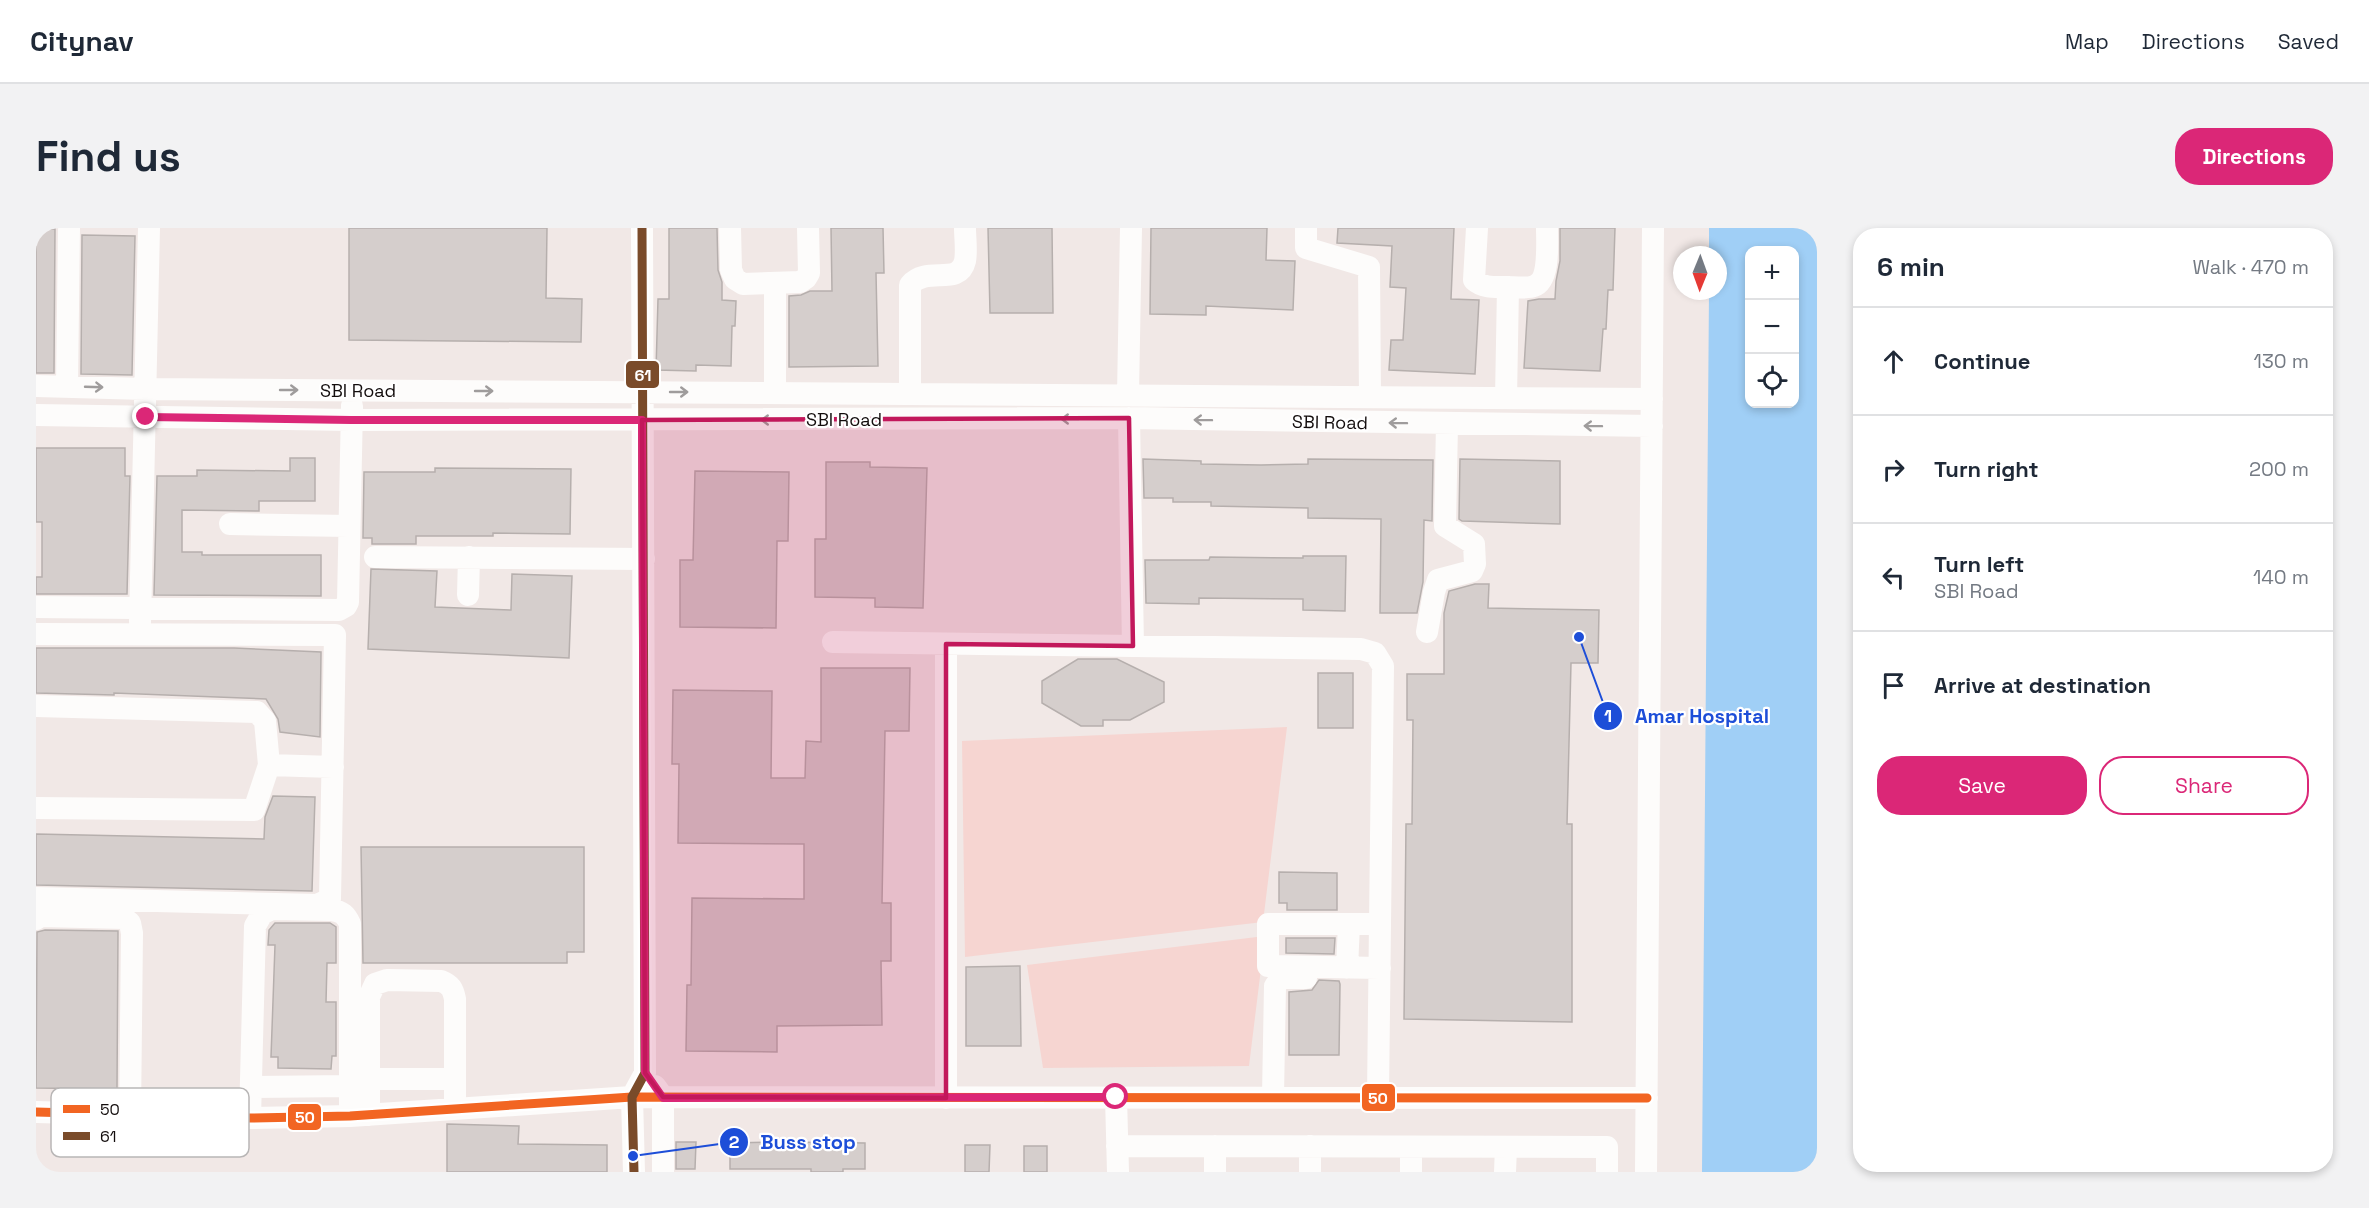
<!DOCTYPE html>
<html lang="en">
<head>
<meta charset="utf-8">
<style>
	:root { --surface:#fff; --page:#f2f2f3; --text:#1f2937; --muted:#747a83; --line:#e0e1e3; --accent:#db2777 }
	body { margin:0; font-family:"Space Grotesk",sans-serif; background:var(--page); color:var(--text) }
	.controls { position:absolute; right:18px; top:18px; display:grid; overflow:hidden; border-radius:12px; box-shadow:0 3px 9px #0003 }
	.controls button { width:54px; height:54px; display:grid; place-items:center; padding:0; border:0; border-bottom:2px solid var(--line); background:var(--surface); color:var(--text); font:30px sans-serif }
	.compass { position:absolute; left:1637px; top:18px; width:54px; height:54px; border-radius:50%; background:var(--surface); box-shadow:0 3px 9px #0003; rotate:181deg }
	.stop { position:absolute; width:18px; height:18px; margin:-14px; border:4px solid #db2777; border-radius:50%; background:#fff }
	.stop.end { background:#db2777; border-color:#fff; box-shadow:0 2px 6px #0008 }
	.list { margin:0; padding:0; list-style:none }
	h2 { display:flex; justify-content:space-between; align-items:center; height:78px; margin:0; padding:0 24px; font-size:26px }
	h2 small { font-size:20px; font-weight:400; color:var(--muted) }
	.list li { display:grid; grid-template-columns:39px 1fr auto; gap:18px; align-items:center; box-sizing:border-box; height:108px; padding:0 24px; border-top:2px solid var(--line) }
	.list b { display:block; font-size:22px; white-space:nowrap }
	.list p { margin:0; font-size:20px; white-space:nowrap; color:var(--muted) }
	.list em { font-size:20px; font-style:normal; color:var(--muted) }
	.actions { display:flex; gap:12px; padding:18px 24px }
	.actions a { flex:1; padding:14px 0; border:2px solid var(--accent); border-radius:24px; text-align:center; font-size:21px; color:var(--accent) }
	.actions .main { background:var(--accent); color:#fff }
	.icon { flex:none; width:33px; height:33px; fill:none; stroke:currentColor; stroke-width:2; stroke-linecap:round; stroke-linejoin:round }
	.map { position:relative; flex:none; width:1781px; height:944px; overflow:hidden; border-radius:24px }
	header { display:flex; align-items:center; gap:36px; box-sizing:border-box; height:84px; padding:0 30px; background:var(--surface); border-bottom:2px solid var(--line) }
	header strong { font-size:28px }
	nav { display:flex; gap:33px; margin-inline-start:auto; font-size:21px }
	.intro { display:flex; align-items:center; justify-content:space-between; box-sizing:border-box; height:144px; padding:0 36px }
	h1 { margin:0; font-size:42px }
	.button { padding:15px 27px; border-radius:24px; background:var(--accent); color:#fff; font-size:21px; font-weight:700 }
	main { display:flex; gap:36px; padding:0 36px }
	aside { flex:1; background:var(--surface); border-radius:24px; box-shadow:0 3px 9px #0003 }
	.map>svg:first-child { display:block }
	.green { fill:#f6d5d1 }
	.water { fill:#a0cff6; fill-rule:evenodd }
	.building { fill:#d5cecc; stroke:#b6afad; stroke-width:1.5 }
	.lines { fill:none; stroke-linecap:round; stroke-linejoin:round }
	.minor { stroke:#fdfcfb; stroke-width:22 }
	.bus-1-casing { stroke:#fff; stroke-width:14 }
	.bus-2-casing { stroke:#fff; stroke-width:14 }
	.bus-1 { stroke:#f26522; stroke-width:9 }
	.bus-2 { stroke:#7a4b2a; stroke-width:9 }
	.oneway { stroke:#9f9c9c }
	.route { stroke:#db2777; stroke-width:8 }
	.marked { fill:#c2185b; fill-opacity:0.2; stroke:#c2185b; stroke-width:4.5; stroke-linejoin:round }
	.labels { text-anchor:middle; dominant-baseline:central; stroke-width:4.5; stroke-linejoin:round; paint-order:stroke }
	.street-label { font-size:18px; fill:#130d0d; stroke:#fff }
	.key { fill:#fff; stroke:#b8b6b6; stroke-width:1.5 }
	.key-label { font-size:16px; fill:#130d0d }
	.leader { fill:none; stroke:#1d4ed8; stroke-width:2 }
	.callout-dot { fill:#1d4ed8; stroke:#fff; stroke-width:2 }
	.mark-label { font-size:18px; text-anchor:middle; font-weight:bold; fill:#fff }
	.callout-label { font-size:20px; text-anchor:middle; font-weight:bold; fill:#1d4ed8; stroke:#fff; stroke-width:4.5; stroke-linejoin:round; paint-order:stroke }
	.line-badge { stroke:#fff; stroke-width:2 }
	.badge-label { font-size:16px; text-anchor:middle; font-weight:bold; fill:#fff }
</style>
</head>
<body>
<header>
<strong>Citynav</strong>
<nav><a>Map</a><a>Directions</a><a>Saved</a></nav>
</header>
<div class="intro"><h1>Find us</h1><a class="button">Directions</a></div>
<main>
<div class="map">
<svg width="1781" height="944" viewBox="0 0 1781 944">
	<rect width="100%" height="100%" fill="#f1e8e6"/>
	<!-- green -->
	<path class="green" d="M1251 499 1227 694 929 729 926 513Z
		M1229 708 1213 838 1007 840 991 737Z"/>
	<!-- water -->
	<path class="water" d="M1673 0H1781V944H1666L1673 63H1682V27H1673ZM1714 22H1758V176H1714Z"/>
	<!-- building -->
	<path class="building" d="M313 0H511L510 70 546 71 545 114 313 112Z
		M633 0H681L682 42 686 54V72L700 73 699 98H696L695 138 660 137V143L620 142 622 71H633Z
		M795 0H847L848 45H840L842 138 753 139V68L765 67 774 63H796Z
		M952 0H1016L1017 85H954Z
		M1115 0H1231L1230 32 1259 33 1257 82 1170 78V87L1114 86Z
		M1302 0H1418L1415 71 1443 72 1439 146 1353 142 1355 112H1367L1370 60 1354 59 1356 18 1301 15Z
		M1524 0H1579L1577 62H1572L1570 101H1567L1564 143 1488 140 1492 73 1503 71H1519L1520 53 1524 33Z
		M0 1H19L18 145H0Z
		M46 7 99 8 96 147 45 146Z
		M0 220H89V248H94L91 366H0V349H6V294H0Z
		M254 230H279V273H223V283L146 282V324H166V327H285V368L118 367 121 248H161V242L254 243Z
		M1107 231 1165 233V236L1225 237 1272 236V231L1397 232 1396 293 1388 292 1387 354 1381 385H1344L1345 291 1272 290V280L1175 278V274H1137V270H1108Z
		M1424 231 1524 233V296L1426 293 1423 291Z
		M790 234H834V239L891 240 887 380 839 379V370L779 369V311H790Z
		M399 240 535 241 534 306 457 305V308H380V316H336V310H327L328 244H399Z
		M659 243 753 244 752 313H741L740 400 644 399V332H657Z
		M1267 328H1310L1309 383 1267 382V371L1163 370V376L1110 375 1109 332H1173L1174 329 1267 330Z
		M335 341 401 343 399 379 475 382 476 346 536 348 533 430 332 421Z
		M1439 356H1453L1452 380 1563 382 1562 435H1535L1531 596H1536V794L1368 791 1370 596H1376L1377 492H1371V446H1408V385L1413 363Z
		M0 420H198L285 424 284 509 244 504 242 491 230 471 78 465V467L0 465Z
		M1042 431H1081L1128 454V474L1094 492H1067V498H1045L1006 475V453Z
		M785 440H874L873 503H849L846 675H855V733H845L846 797 741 798V824L650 823 651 757H655L656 670 768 671V616L642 615 643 536H636L637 462 736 463 735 550H769L770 513 785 514Z
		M1282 445H1317V500H1282Z
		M237 568 279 569 276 663 0 657V606L228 611 229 589Z
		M325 619H548V724H531V735H327Z
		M1243 644 1301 645V682H1251V675H1243Z
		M239 695H294L300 699V735H291L290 774H300V828H296L295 841 242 840V829H235L239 717H232L233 702Z
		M9 702 82 703 81 861 0 860 1 704Z
		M1250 710H1299L1298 726 1250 725Z
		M984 738 985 818H930V739Z
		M1283 752 1303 753 1304 756 1303 827H1253V764L1276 762Z
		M411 896 483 898 482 916 571 917V944H411Z
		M640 914H660L659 941H640Z
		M748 914 829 915V941H807V944H775V941H694V915Z
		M929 917H954L953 944H929Z
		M988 918H1011V944H988Z"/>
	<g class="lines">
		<!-- minor -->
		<path class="minor" d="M694 0 695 42 699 51 707 56 764 54 770 50 773 45 772 0
			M1270 0V20L1333 39 1334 169
			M1441 0 1438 52C1447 60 1458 59 1469 59 1478 59 1491 61 1498 58 1514 53 1511 14 1511 0
			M0 158 110 161 1616 171
			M31 158 33 0
			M739 164V56
			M874 166V57C891 37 923 59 929 33 931 23 929 10 929 0
			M1092 167 1095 0
			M1470 170 1472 59
			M0 187 315 192 1093 190 1616 198
			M1093 190 1097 418
			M194 296 313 298
			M339 329 608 331
			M432 367 433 329
			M0 379 303 382 310 378 312 374 316 178
			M104 394 113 0
			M1391 404 1398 364 1402 352 1436 343 1439 336 1438 316 1409 298 1411 196
			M0 406 299 407 294 671 281 677 0 670
			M797 414 1325 421 1339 425 1347 438 1342 868
			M910 416V870
			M0 478 221 484 229 493 233 537
			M0 580 218 582 233 537 297 539
			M0 691 5 688 88 690 94 695 96 705 94 887
			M1311 740 1313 696
			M1344 740 1232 738V696H1344
			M333 851H419
			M619 858 627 869V944
			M215 859 313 858
			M1237 868 1239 758 1245 750H1270
			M1080 869 1082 944
			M0 884 214 890 314 888 596 869 1611 870
			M333 887V769L339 756 351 752 405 753C415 757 417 761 419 771V881
			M214 890 219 698 226 686 236 681 295 682C306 683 310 687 314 696V888
			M1081 918 1571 919V944
			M1179 918V944
			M1274 918V944
			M1375 919V944
			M598 944 596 869 609 845 606 0
			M1469 944 1470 919
			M1610 944 1617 0"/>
		<!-- bus-1 casing -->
		<g class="bus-1-casing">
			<path id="bus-1" d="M0 884 214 890 314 888 596 869 1611 870"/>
		</g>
		<!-- bus-2 casing -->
		<g class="bus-2-casing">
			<path id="bus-2" d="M598 944 596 869 609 845 606 0"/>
		</g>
		<!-- bus-1 -->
		<use href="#bus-1" class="bus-1"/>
		<!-- bus-2 -->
		<use href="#bus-2" class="bus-2"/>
	</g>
	<!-- one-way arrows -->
	<defs><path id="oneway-shaft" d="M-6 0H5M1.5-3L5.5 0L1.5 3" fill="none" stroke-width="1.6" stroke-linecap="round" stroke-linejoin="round" transform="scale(1.5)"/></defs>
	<g class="oneway">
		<use href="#oneway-shaft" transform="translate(58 159) rotate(2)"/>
		<use href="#oneway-shaft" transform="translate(253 162)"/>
		<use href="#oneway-shaft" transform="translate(448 163)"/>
		<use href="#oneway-shaft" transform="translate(643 164)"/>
		<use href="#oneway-shaft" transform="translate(1034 191) rotate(180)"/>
		<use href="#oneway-shaft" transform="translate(734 192) rotate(180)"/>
		<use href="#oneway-shaft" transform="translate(1167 192) rotate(-179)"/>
		<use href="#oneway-shaft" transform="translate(1362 195) rotate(-179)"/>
		<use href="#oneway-shaft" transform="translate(1557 198) rotate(-179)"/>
	</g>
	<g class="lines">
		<!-- route -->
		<path class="route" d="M110 189 315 192H606L609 844 627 870 1080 869"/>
	</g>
	<!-- marked area -->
	<path class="marked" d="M1093 190 1097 418 910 416V870L627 869 609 845 606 192Z"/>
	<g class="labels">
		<!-- street labels -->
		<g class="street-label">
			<text x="322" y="162">SBI Road</text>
			<text x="808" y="191">SBI Road</text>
			<text transform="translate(1294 194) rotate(1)">SBI Road</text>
		</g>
	</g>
	<!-- legend -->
	<rect x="15" y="860" width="198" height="69" rx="9" class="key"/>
	<rect x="27" y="877" width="27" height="8" fill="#f26522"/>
	<rect x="27" y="904" width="27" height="8" fill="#7a4b2a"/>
	<g class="key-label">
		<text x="64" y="887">50</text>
		<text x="64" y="914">61</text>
	</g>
	<!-- callouts -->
	<path class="leader" d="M1543 409L1572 488M597 928L698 914"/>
	<g class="callout-dot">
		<circle cx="1543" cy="409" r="6"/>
		<circle cx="597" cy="928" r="6"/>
		<circle cx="1572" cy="488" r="15"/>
		<circle cx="698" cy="914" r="15"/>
	</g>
	<g class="mark-label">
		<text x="1572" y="494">1</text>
		<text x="698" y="920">2</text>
	</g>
	<g class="callout-label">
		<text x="1666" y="495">Amar Hospital</text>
		<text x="772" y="921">Buss stop</text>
	</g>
	<g class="line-badge">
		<rect x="589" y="132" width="35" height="29" rx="6" fill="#7a4b2a"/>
		<rect x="1325" y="855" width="35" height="29" rx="6" fill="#f26522"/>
		<rect x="251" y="875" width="35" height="28" rx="6" fill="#f26522"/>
	</g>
	<g class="badge-label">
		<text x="607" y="153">61</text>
		<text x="1342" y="876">50</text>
		<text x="269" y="895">50</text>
	</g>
</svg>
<div class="controls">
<button>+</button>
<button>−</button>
<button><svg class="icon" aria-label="locate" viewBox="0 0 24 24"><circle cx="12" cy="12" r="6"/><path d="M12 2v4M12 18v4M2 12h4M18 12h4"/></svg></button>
</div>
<svg class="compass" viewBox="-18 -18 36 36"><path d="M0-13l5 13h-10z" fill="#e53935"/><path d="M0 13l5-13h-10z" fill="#747a83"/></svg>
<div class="stop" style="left:1080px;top:869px"></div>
<div class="stop end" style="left:110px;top:189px"></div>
</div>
<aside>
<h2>6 min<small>Walk · 470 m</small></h2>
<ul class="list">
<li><svg class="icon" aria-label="ahead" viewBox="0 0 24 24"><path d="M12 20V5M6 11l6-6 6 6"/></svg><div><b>Continue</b></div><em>130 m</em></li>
<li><svg class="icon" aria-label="right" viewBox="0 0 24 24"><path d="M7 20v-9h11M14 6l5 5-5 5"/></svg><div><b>Turn right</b></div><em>200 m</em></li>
<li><svg class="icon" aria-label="left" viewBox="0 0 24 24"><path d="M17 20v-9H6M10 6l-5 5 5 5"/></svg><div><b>Turn left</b><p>SBI Road</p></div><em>140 m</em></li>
<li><svg class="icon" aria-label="arrive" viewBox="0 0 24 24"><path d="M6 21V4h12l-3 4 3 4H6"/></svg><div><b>Arrive at destination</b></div></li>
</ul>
<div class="actions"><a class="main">Save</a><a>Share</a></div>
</aside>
</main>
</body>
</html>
